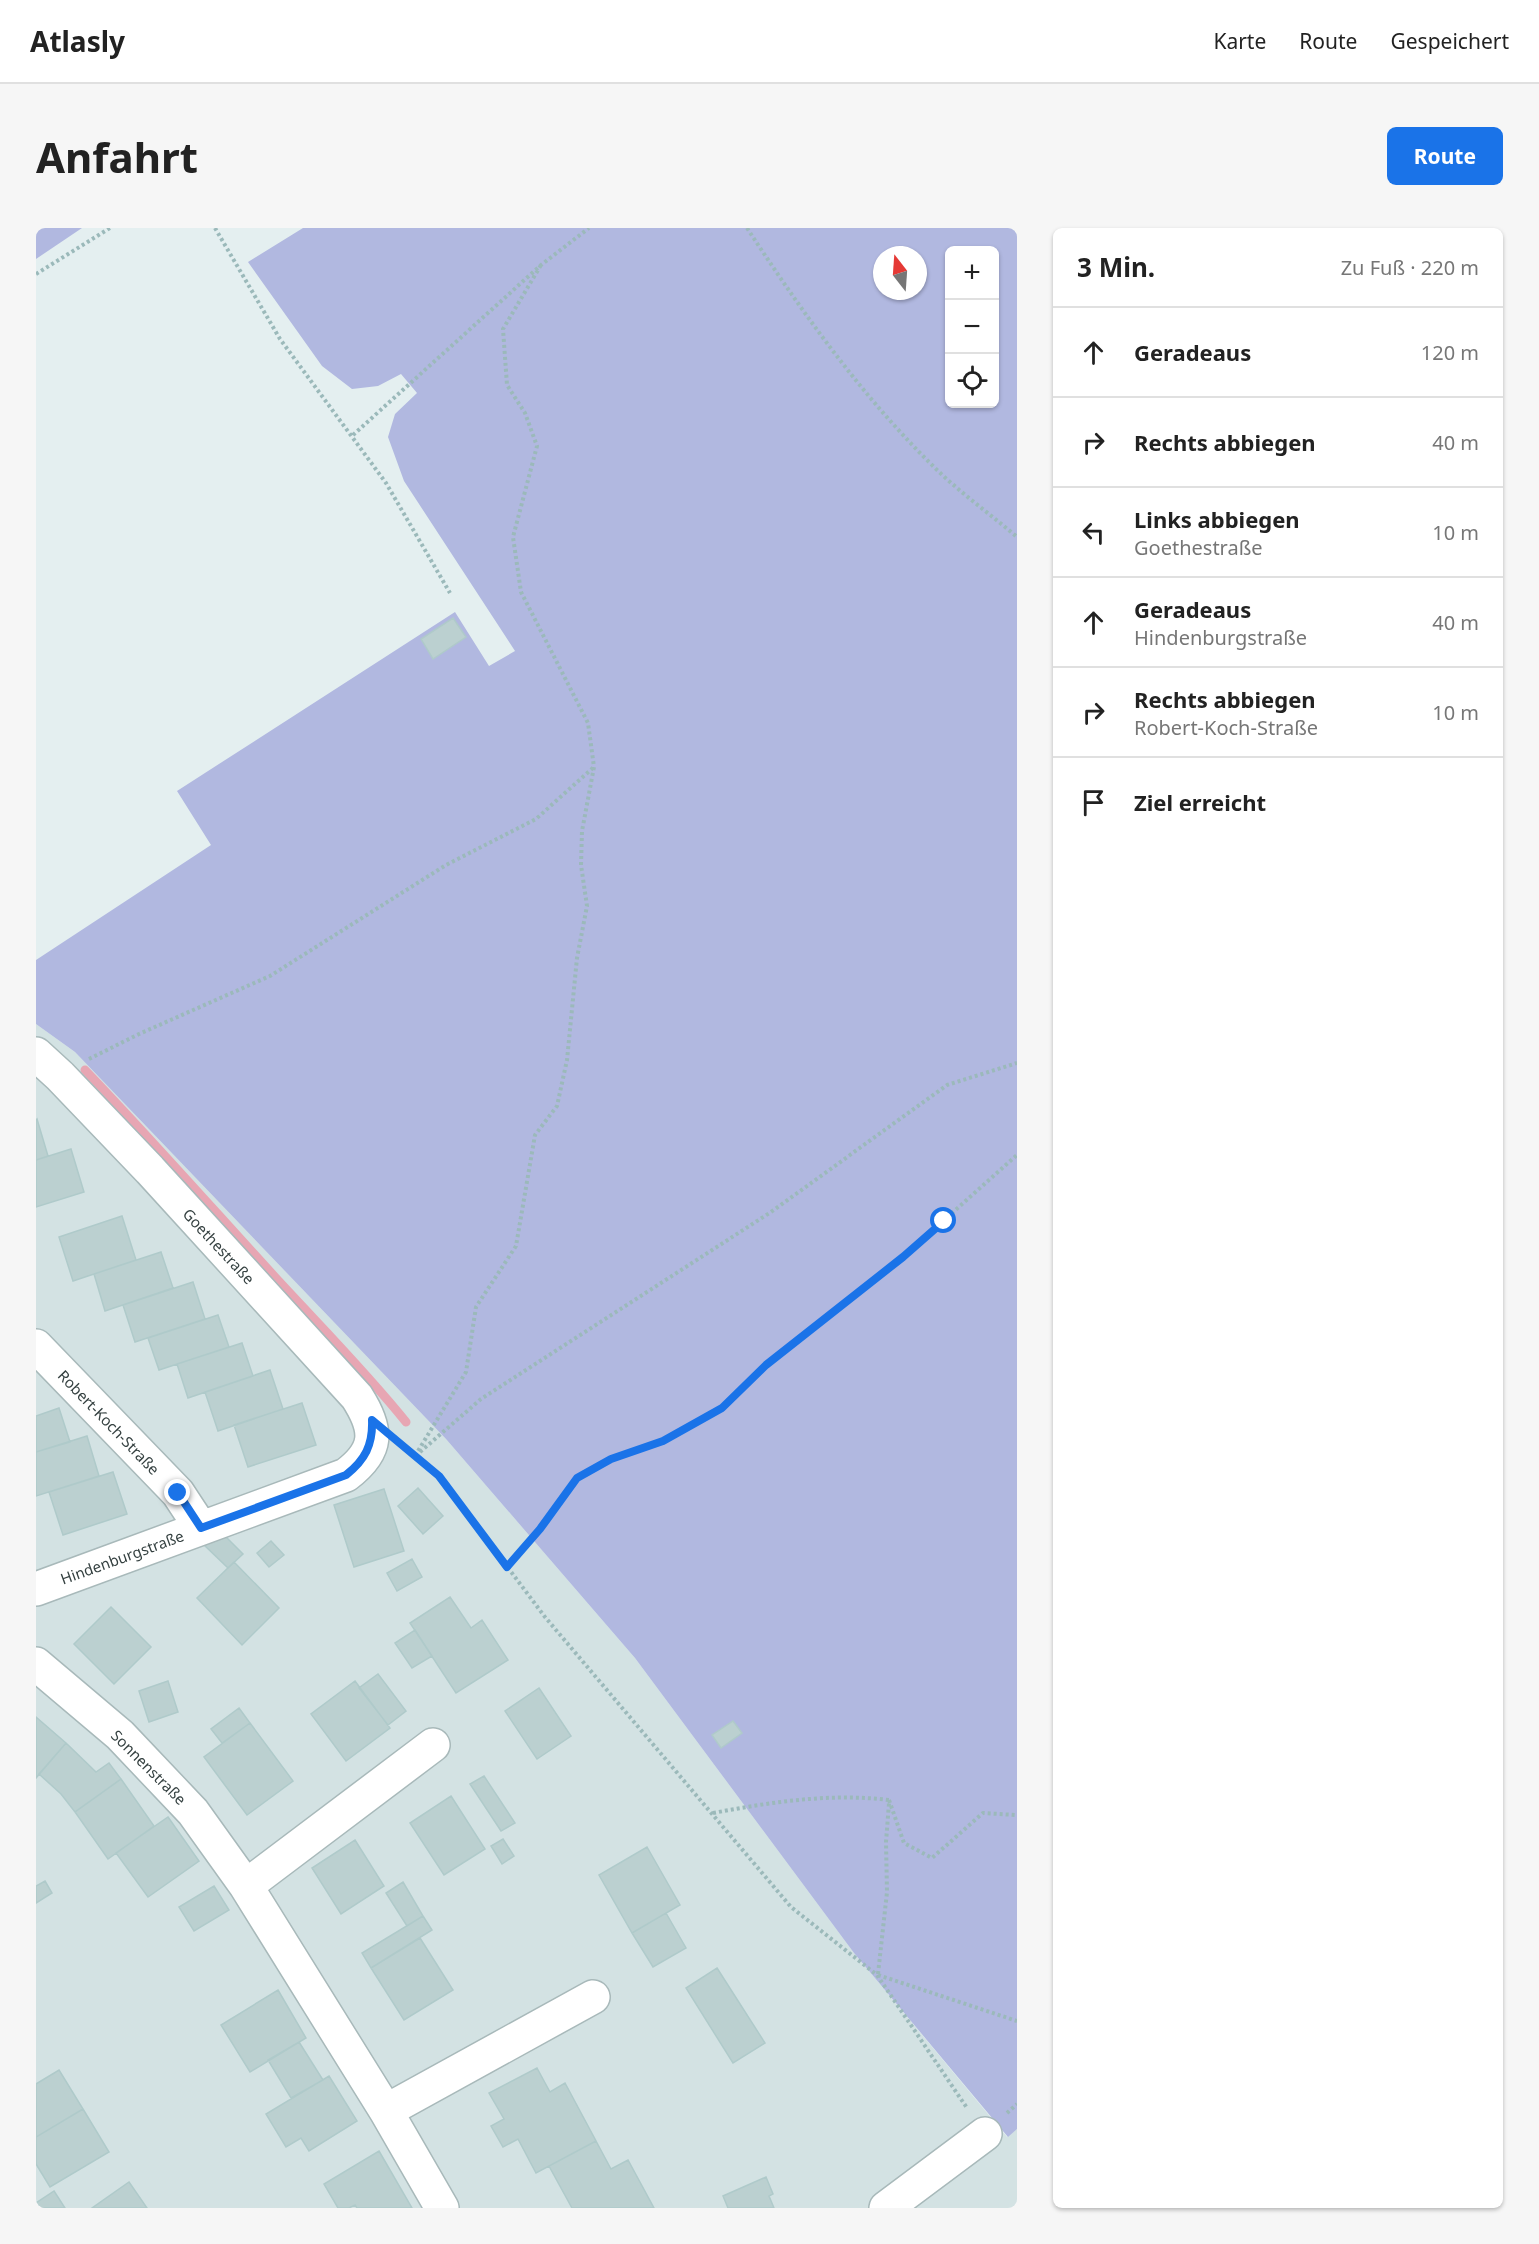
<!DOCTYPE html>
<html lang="de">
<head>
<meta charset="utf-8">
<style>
	:root { --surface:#fff; --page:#f6f6f6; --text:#222; --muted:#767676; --line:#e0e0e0; --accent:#1a73e8 }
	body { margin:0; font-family:"Noto Sans",sans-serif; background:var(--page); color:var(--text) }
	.controls { position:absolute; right:18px; top:18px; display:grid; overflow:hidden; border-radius:9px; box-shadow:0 2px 4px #0004 }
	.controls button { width:54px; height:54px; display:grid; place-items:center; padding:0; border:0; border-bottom:2px solid var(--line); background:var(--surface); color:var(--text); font:30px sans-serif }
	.compass { position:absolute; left:837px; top:18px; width:54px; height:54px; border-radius:50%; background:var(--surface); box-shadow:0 2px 4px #0004; rotate:343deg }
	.stop { position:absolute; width:18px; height:18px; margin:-14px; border:4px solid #1a73e8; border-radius:50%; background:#fff }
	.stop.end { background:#1a73e8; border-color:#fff; box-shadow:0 2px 6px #0008 }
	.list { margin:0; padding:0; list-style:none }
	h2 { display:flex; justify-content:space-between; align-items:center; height:78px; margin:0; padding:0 24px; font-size:26px }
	h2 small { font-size:20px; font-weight:400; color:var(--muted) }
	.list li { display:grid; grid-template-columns:39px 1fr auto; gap:18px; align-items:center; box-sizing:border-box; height:90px; padding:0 24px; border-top:2px solid var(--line) }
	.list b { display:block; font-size:22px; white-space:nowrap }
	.list p { margin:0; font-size:20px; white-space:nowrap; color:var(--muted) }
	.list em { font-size:20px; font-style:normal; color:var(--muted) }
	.icon { flex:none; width:33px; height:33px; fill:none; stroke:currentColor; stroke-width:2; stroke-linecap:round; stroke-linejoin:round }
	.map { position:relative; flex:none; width:981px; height:1980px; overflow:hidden; border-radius:9px }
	header { display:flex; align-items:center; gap:36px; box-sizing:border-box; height:84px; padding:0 30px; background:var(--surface); border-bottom:2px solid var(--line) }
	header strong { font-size:28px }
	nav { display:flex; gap:33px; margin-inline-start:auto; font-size:21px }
	.intro { display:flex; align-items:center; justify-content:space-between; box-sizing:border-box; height:144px; padding:0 36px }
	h1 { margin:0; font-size:42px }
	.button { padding:15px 27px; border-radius:9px; background:var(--accent); color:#fff; font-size:21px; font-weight:700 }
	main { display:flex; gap:36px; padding:0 36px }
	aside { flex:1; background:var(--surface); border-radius:9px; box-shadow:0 2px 4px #0004 }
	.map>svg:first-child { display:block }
	.residential { fill:#d3e2e3 }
	.green { fill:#b1b8e0; fill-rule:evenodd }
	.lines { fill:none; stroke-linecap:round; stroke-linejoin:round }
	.stream { stroke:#e7a6b3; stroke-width:9 }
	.building { fill:#bbd0d0; stroke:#afcaca; stroke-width:1.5 }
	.street-casing { stroke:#a8b9ba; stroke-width:36 }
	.path { stroke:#9bb9ba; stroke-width:4; stroke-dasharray:3 3; stroke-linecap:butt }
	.street { stroke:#fff; stroke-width:33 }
	.route { stroke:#1a73e8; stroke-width:8 }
	.labels { text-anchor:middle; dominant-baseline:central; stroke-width:5; stroke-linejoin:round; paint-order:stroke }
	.street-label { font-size:15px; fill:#354141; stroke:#fff }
</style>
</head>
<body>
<header>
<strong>Atlasly</strong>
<nav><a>Karte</a><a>Route</a><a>Gespeichert</a></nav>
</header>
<div class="intro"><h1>Anfahrt</h1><a class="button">Route</a></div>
<main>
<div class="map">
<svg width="981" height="1980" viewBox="0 0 981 1980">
	<rect width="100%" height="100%" fill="#e4eff0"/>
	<!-- residential -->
	<path class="residential" d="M0 796 39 824 410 1211 599 1430 818 1725 971 1909 981 1901V1980H0Z"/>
	<!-- green -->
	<path class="green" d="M0 0H46L0 31Z
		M267 0H981V1901L972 1909 818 1725 599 1430 410 1211 39 824 0 796V732L175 617 141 563 419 384 453 438 479 423 368 253 352 209 359 186 381 165 365 146 342 158 316 161 286 138 212 34ZM914 22H958V176H914ZM846 27H882V63H846Z"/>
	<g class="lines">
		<!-- stream -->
		<path class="stream" d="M49 842C114 910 175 979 238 1048 283 1097 329 1143 370 1194"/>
	</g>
	<!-- building -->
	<path class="building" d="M417 390 430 409 397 431 385 411Z
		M1 891 12 928 0 932V892Z
		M35 921 48 964 0 979V932Z
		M86 988 100 1032 37 1053 23 1009Z
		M125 1024 137 1060 69 1083 58 1046Z
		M157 1054 169 1091 99 1114 87 1077Z
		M182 1087 193 1119 123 1142 112 1110Z
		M206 1115 217 1148 152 1170 141 1136Z
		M234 1142 247 1181 182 1203 169 1164Z
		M266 1175 280 1217 212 1239 198 1197Z
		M23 1180 34 1214 0 1224V1188Z
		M51 1208 63 1248 0 1268V1224Z
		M77 1244 91 1286 27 1307 13 1264Z
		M382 1260 407 1288 387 1306 362 1278Z
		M348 1261 368 1323 318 1339 298 1277Z
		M188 1307 207 1326 192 1340 165 1314Z
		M235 1313 248 1327 233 1339 221 1325Z
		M376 1331 386 1349 361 1363 351 1345Z
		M198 1334 243 1380 206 1417 161 1370Z
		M414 1369 435 1400 446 1392 472 1432 420 1465 374 1395Z
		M75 1379 115 1419 78 1456 38 1416Z
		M379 1402 396 1428 376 1440 359 1415Z
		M342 1446 370 1483 352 1497 323 1460Z
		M132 1453 142 1484 113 1494 103 1463Z
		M319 1453 354 1500 310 1533 275 1486Z
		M503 1460 535 1508 501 1531 469 1483Z
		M203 1480 214 1495 186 1515 175 1501Z
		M0 1489 30 1515 0 1550Z
		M697 1493 706 1505 685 1520 676 1507Z
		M214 1495 257 1553 211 1587 168 1529Z
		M30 1515 60 1544 73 1535 85 1551 39 1584 25 1566 3 1546Z
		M448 1548 479 1595 465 1603 434 1556Z
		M85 1551 118 1598 72 1631 39 1584Z
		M415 1568 449 1621 408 1647 374 1595Z
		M132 1589 163 1633 112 1669 80 1625Z
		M467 1611 478 1628 466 1636 455 1618Z
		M319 1612 348 1658 305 1686 276 1640Z
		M611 1619 644 1677 596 1705 563 1647Z
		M9 1653 16 1665 0 1675V1658Z
		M367 1654 387 1688 371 1698 350 1665Z
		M178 1658 193 1682 158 1703 143 1679Z
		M630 1685 650 1720 617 1739 596 1705Z
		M387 1688 396 1702 335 1740 326 1725Z
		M384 1710 417 1762 368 1792 335 1740Z
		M681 1740 729 1815 697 1835 650 1760Z
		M242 1762 270 1810 214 1844 185 1797Z
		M263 1814 287 1852 255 1870 232 1832Z
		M501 1840 514 1864 529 1855 560 1913 500 1945 482 1911 467 1919 455 1898 468 1891 453 1865Z
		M23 1842 47 1881 0 1909V1856Z
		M293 1848 321 1893 273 1923 265 1910 250 1919 230 1886Z
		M47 1881 73 1924 14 1959 0 1936V1909Z
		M560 1913 575 1941 592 1932 618 1980H536L513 1938Z
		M343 1923 376 1980H321L319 1977 313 1980H302L288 1956Z
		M730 1949 737 1966 733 1968 738 1980H692L687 1968Z
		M93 1954 111 1980H56Z
		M18 1963 29 1980H0V1975Z"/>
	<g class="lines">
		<!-- street casing -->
		<g class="street-casing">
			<path id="street" d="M0 826 24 848 114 942 321 1169C342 1202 343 1222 310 1247L0 1361
				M0 1118 142 1265 165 1300
				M0 1436 84 1507 157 1584 210 1658 350 1883 406 1980
				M210 1658 397 1517
				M350 1883 557 1769
				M850 1980 949 1906"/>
		</g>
		<!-- path -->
		<path class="path" d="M179 0 244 111 350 255 414 365
			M711 0C766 84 825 167 897 238 923 264 953 285 981 309
			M0 46 74 0
			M317 207 505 37 553 0
			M53 831 103 806 234 748 410 637 500 591 558 539
			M366 1218 403 1248 509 1389 755 1679 841 1747 931 1880
			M384 1224 445 1171 735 984 911 857 981 835
			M379 1228 430 1144 440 1079 480 1018 499 907 521 878 531 832 541 730 551 678 545 637 546 603 558 539 552 495 485 364 477 309 501 218 489 185 471 157 467 101 505 37
			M471 1339 504 1301 541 1250 575 1231 627 1213 686 1180 730 1137 867 1029 981 927
			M853 1572 868 1615 896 1630 947 1585 979 1587
			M677 1585C736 1574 793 1565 853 1572
			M842 1746 851 1664 850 1614 853 1575
			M842 1747 981 1793
			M971 1885 981 1876"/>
		<!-- street -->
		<use href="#street" class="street"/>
	</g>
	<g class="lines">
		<!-- route -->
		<path class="route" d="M142 1265 165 1300 310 1247C329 1232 337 1217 336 1192L403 1248 471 1339 504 1301 541 1250 575 1231 627 1213 686 1180 730 1137 867 1029 908 993"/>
	</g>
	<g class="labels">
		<!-- street labels -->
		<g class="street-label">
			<text transform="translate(183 1018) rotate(47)">Goethestraße</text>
			<text transform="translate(73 1194) rotate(46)">Robert-Koch-Straße</text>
			<text transform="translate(86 1329) rotate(-20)">Hindenburgstraße</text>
			<text transform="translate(113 1539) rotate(45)">Sonnenstraße</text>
		</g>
	</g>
</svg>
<div class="controls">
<button>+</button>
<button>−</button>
<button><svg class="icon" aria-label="locate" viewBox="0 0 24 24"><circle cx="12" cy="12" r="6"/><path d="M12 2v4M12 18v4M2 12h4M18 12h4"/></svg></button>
</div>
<svg class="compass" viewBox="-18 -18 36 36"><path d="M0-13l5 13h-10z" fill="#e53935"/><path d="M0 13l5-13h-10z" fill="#767676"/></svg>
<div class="stop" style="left:908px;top:993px"></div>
<div class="stop end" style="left:142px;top:1265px"></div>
</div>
<aside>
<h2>3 Min.<small>Zu Fuß · 220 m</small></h2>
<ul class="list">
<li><svg class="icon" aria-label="ahead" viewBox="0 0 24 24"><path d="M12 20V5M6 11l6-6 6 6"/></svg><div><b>Geradeaus</b></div><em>120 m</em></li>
<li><svg class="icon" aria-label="right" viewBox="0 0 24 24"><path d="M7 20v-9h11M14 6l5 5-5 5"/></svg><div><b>Rechts abbiegen</b></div><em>40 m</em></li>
<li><svg class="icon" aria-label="left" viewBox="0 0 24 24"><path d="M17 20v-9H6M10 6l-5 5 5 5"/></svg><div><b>Links abbiegen</b><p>Goethestraße</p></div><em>10 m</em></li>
<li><svg class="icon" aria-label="ahead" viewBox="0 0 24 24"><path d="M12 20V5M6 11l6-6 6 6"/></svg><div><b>Geradeaus</b><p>Hindenburgstraße</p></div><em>40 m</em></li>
<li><svg class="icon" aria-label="right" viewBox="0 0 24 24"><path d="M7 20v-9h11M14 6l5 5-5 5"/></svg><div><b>Rechts abbiegen</b><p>Robert-Koch-Straße</p></div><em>10 m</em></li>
<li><svg class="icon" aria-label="arrive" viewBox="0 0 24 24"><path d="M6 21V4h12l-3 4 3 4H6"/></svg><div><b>Ziel erreicht</b></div></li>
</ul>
</aside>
</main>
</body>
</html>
